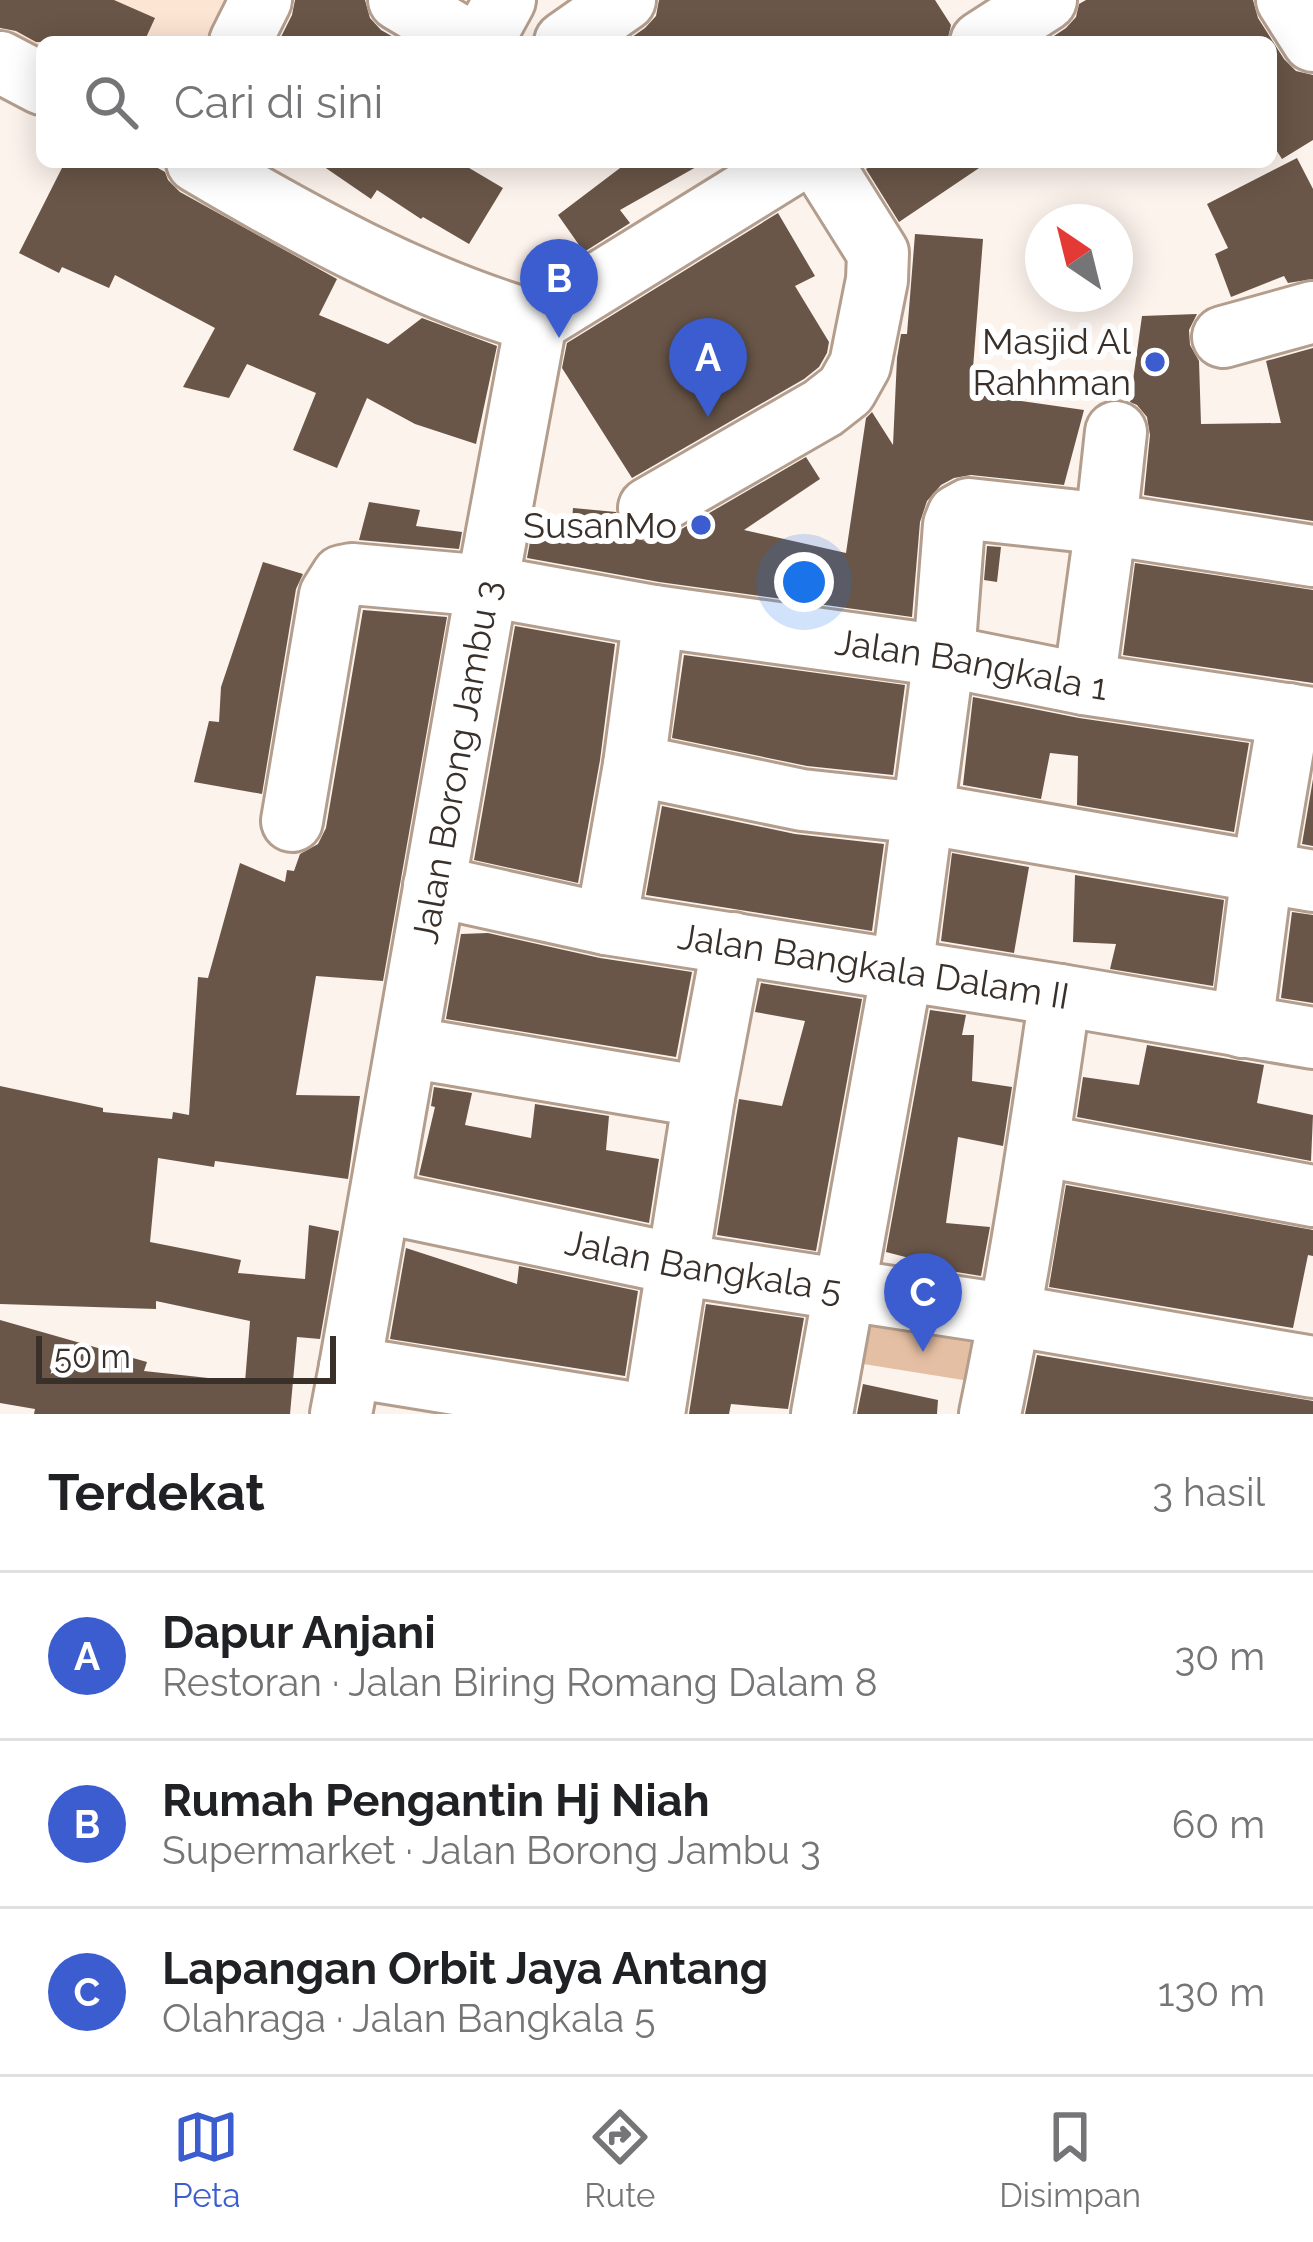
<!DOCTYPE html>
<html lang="id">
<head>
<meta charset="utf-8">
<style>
	:root { --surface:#fff; --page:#f2f2f2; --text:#202124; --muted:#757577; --line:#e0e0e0; --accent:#3b5dcf }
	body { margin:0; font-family:Raleway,sans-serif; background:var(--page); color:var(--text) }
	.compass { position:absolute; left:1025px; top:204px; width:108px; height:108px; border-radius:50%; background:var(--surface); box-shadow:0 6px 30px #0003; rotate:325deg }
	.scale { position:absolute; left:36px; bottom:30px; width:300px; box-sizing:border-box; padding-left:12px; border:6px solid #39302a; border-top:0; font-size:33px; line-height:42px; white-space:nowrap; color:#39302a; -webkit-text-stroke:9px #fff; paint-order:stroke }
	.you { position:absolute; left:804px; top:582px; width:42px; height:42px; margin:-30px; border:9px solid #fff; border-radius:50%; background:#1a73e8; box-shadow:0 0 0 18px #1a73e833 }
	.badge { display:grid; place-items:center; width:78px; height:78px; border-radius:50%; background:var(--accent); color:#fff; font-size:39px; font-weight:700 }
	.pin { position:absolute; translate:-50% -99px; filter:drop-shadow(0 3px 6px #0008) }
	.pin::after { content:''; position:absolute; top:63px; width:42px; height:36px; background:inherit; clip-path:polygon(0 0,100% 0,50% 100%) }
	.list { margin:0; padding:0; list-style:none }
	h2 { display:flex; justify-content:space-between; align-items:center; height:156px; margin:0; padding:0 48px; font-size:51px }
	h2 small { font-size:39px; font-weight:400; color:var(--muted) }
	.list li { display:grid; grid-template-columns:78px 1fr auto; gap:36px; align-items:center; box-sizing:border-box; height:168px; padding:0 48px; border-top:3px solid var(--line) }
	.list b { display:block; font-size:45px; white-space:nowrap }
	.list p { margin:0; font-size:39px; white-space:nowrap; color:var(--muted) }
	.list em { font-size:39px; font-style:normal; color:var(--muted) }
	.icon { flex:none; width:66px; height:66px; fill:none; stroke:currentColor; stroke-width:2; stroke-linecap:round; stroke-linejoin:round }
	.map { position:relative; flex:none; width:1313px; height:1414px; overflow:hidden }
	.search { position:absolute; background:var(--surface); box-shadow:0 6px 30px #0003; left:36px; right:36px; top:36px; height:132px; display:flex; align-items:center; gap:30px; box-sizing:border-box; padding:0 42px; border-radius:18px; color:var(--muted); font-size:45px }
	.sheet { height:660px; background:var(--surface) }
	nav { display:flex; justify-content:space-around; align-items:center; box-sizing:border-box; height:168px; border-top:3px solid var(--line); background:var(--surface); font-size:33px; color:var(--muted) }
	nav a { display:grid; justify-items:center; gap:6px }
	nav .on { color:var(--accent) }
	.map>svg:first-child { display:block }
	.built { fill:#fde5d4 }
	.green { fill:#e5bfa3 }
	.building { fill:#695648 }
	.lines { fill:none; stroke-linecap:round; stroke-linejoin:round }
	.minor-casing { stroke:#b39e8e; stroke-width:66 }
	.minor { stroke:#fff; stroke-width:60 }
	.poi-dot { fill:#3b5dcf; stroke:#fff; stroke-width:4.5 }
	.labels { text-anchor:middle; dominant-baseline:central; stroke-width:12; stroke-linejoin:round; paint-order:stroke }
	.poi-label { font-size:36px; fill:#39302a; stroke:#fff; text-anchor:end }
	.street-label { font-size:36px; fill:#39302a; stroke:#fff }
</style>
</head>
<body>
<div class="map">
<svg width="1313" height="1414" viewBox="0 0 1313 1414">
	<rect width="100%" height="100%" fill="#fdf3ed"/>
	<!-- built -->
	<path class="built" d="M25 0H249L229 42H42V56L7 40Z"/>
	<!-- green -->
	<path class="green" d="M864 1320 989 1341 982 1383 857 1363Z"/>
	<!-- building -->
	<path class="building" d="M0 0H114L155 18 144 42H36L16 31 0 28Z
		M295 0H365L370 18 381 30 402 42H290L281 37 292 15Z
		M659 0H935L951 25 947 42H625L645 28 656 16Z
		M1086 0H1253L1258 18 1284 59 1296 71 1313 75V140L1282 159 1271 142V42H1045L1066 28 1076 17 1079 4Z
		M1297 158 1313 189V279L1288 283 1284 276 1231 297 1215 254 1228 248 1207 204Z
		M65 162H147L165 172 168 180 180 192 337 279 319 315 388 344 422 318 497 346 476 444 415 424 367 398 337 468 293 450 316 393 247 364 229 398 183 387 215 328 115 275 109 288 62 267 59 273 19 253Z
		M317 162H459L503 188 469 244 423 217 421 219 377 190 371 199Z
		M628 162H705L620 210 630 223 584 252 558 215Z
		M877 162H988L899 222 866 169Z
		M778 213 815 276 795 286 829 342 827 353 819 367 804 379 632 478 562 368 567 343Z
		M915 234 983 239 971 394 1084 410 1064 485 971 475 954 478 941 485 927 501 920 522 912 617 659 582 527 558 533 526 571 531 573 508 616 512 620 526 631 537 650 542 666 538 806 457 820 479 744 530 846 553 866 418 872 412 893 445 897 358 901 334H907Z
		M1197 314 1189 330 1190 345 1199 361 1201 424 1281 423 1266 361 1313 348V521L1144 495 1150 435 1147 417 1137 405 1130 402 1142 316Z
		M369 502 420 510 416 526 462 532 459 549 359 540Z
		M987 546 1001 547 997 582 984 580Z
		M263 562 303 574 296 589 262 794 194 782 209 721 219 722 221 687Z
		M1135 563 1313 590V683L1123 655Z
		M363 610 447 617 383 981 316 976 296 1095 360 1096 348 1179 215 1161 214 1167 158 1158 150 1242 241 1260 238 1273 305 1279 309 1225 339 1231 320 1339 297 1337 290 1414H34L35 1409 0 1403V1320L147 1362 144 1371 245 1382 250 1321 156 1301V1309L0 1304V1086L103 1108V1112L172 1119 173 1112 189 1115 198 977 208 978 240 863 285 882 287 870 294 871 300 854 318 844 326 828Z
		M515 626 615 644 600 760 578 883 474 860Z
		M684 655 905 685 893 775 807 766 672 738Z
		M973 697 1079 718 1249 743 1234 832 1077 805 1078 756 1050 753 1041 799 963 785Z
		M1313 779V846L1302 844Z
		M662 806 795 834 884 844 872 931 646 895Z
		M952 853 1029 867 1014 953 941 941Z
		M1075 875 1224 900 1213 986 1110 969 1116 944 1073 942Z
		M1292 912 1313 915V1003L1281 998Z
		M488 933 600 958 692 972 676 1057 446 1019 461 934Z
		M761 983 862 999 816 1251 717 1235 739 1099 782 1106 805 1021 755 1012Z
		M930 1010 966 1015 962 1035H974L972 1081 1012 1087 1003 1146 958 1137 946 1223 990 1227 981 1276 944 1270V1267L886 1252Z
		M1147 1045 1264 1065 1257 1103 1313 1115 1311 1161 1077 1117 1083 1077 1139 1085Z
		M434 1087 472 1093 465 1125 531 1138 535 1104 609 1116 606 1150 659 1159 649 1223 419 1175 435 1107 431 1106Z
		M1066 1185 1313 1230V1256L1308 1255 1293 1328 1049 1287Z
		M406 1248 517 1284 519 1266 638 1291 625 1376 390 1339Z
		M706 1304 804 1318 788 1409 731 1404 729 1414H689Z
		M1037 1355 1313 1401V1414H1025Z
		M863 1384 938 1400 937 1414H857Z"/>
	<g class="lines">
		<!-- minor casing -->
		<g class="minor-casing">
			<g id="minor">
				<path d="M399 0 470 42"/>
				<path d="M1287 0 1313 41"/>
				<path d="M240 42 261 0"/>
				<path d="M482 42 505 0"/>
				<path d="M565 42 625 0"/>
				<path d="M981 42 1046 0"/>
				<path d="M0 62 42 84"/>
				<path d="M197 162C305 226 416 287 536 322L795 162"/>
				<path d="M536 322 487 586 350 1367 641 1414"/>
				<path d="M1223 337 1313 312"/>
				<path d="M649 508 823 408 846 390 860 365 877 280 878 253 821 162"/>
				<path d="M1084 684 1106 524 1116 432"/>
				<path d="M634 765 802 800 922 813 1313 881"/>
				<path id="s1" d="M292 821 330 595 342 576 352 574 487 586 654 616 944 656 1084 684 1313 718"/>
				<path id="s2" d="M434 886 606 924 1060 995 1313 1038"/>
				<path d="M606 924 634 765 654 616"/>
				<path d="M1242 1027 1262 873 1289 714"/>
				<path d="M407 1047 704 1097"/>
				<path d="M1039 1145 1313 1196"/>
				<path id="s3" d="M380 1202 676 1264 1010 1315 1313 1367"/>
				<path d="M341 1414 350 1367"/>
				<path d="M654 1414 704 1097 733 943"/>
				<path d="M822 1414 902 970 944 656 954 525 958 515 969 509 1106 524 1313 556"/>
				<path d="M990 1414C1019 1275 1040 1135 1060 995"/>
			</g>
		</g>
		<!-- minor -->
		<use href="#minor" class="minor"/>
	</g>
	<!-- markers -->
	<g class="poi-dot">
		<circle cx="1155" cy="362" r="12"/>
		<circle cx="701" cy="525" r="12"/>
	</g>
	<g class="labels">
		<!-- poi labels -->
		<g class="poi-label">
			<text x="1131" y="341">Masjid Al<tspan x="1131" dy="41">Rahhman</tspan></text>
			<text x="677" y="525">SusanMo</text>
		</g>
		<!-- street labels -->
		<g class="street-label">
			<text stroke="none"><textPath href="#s1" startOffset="888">Jalan Bangkala 1</textPath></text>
			<text transform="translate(456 762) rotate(-80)">Jalan Borong Jambu 3</text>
			<text stroke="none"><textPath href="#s2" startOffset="447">Jalan Bangkala Dalam II</textPath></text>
			<text stroke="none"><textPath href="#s3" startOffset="330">Jalan Bangkala 5</textPath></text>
		</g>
	</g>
</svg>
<svg class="compass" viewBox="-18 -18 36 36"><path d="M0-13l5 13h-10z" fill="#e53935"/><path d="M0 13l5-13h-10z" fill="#757577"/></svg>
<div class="scale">50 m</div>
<div class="you"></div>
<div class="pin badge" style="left:708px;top:417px">A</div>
<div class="pin badge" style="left:559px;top:338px">B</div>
<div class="pin badge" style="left:923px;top:1352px">C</div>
<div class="search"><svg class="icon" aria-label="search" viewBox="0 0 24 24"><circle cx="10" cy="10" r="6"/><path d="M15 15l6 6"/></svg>Cari di sini</div>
</div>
<section class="sheet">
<h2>Terdekat<small>3 hasil</small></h2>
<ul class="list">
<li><span class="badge">A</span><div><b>Dapur Anjani</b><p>Restoran · Jalan Biring Romang Dalam 8</p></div><em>30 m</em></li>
<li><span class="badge">B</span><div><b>Rumah Pengantin Hj Niah</b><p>Supermarket · Jalan Borong Jambu 3</p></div><em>60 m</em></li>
<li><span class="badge">C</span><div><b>Lapangan Orbit Jaya Antang</b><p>Olahraga · Jalan Bangkala 5</p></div><em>130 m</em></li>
</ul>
</section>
<nav>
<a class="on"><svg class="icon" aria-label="map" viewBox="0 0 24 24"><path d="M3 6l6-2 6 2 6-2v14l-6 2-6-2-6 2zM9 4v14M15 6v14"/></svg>Peta</a>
<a><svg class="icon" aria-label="directions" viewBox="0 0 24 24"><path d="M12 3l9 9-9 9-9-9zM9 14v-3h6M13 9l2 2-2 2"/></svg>Rute</a>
<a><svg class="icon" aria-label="saved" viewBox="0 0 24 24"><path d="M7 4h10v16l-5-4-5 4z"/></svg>Disimpan</a>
</nav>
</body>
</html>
